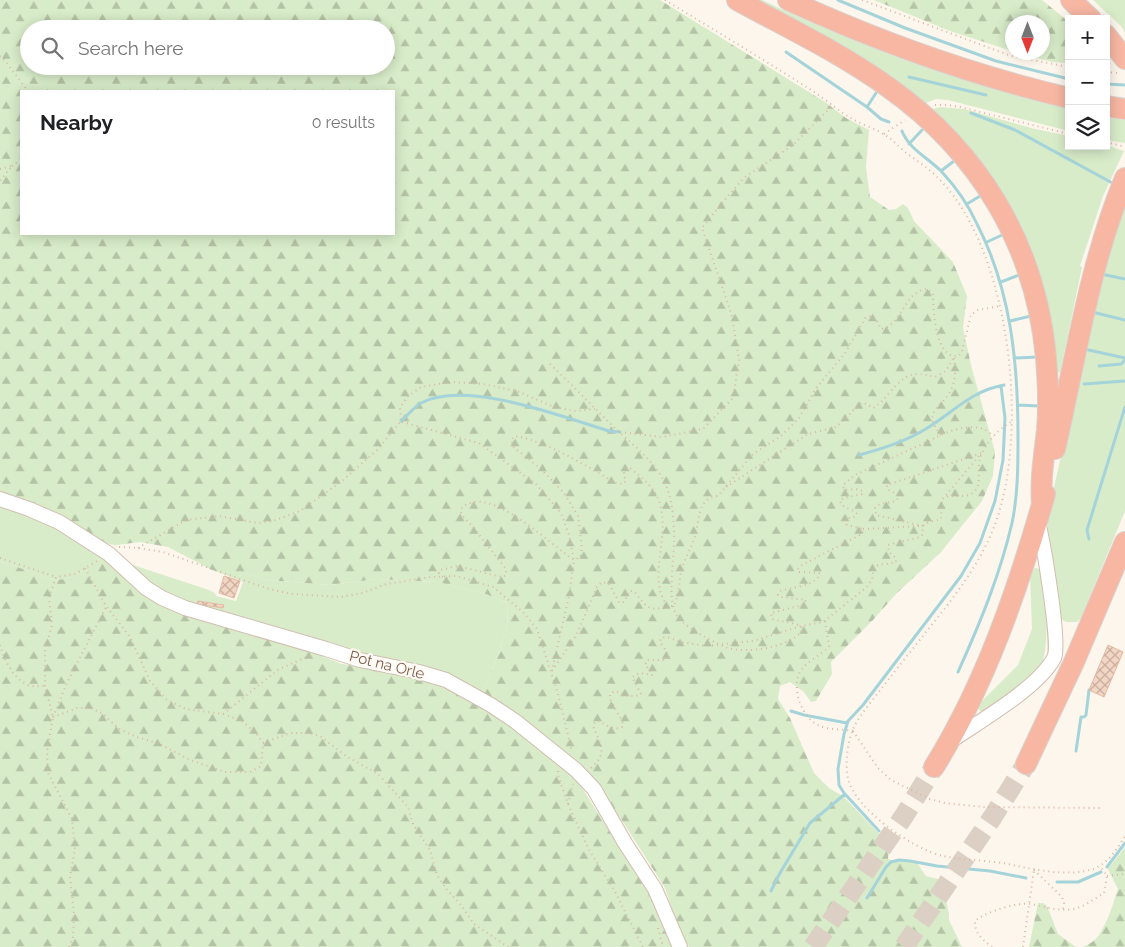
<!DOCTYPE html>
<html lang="en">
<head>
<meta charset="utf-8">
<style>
	:root { --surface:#fff; --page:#f2f2f2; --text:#202124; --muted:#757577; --line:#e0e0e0 }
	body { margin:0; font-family:Raleway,sans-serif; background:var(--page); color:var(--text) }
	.controls { position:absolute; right:15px; top:15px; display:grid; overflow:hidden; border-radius:0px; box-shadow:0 2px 12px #0003 }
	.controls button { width:45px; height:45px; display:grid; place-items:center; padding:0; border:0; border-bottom:1px solid var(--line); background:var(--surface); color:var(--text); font:25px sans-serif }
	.compass { position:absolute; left:1005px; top:15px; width:45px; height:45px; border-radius:50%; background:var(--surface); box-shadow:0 2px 12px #0003; rotate:180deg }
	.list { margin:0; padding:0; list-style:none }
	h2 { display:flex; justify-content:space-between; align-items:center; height:65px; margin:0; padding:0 20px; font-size:21px }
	h2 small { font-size:16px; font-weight:400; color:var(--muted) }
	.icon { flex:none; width:28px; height:28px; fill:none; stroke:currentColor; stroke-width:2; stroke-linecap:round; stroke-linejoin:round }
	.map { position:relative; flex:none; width:1125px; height:947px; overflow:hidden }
	.search { position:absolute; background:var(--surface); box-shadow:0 2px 12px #0003; left:20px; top:20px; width:375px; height:55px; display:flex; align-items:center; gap:12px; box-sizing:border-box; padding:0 18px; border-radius:28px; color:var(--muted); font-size:19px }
	.panel { position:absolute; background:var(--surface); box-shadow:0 2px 12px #0003; left:20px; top:90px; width:375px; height:145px; border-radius:0px }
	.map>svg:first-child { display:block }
	.grass { fill:#d8ecc9 }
	.forest { fill:url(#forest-firs); fill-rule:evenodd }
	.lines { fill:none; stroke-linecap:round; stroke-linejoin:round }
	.stream { stroke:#a5d3da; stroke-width:3 }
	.building { fill:url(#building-cross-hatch); stroke:#e6bba3 }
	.highway-tunnel { stroke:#dcd0c4; stroke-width:20; stroke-dasharray:20 10; stroke-linecap:butt }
	.minor-casing { stroke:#d1beb0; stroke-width:16 }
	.highway-casing { stroke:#dad1cd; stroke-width:22 }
	.path { stroke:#d9b8a5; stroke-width:2; stroke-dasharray:1 4; stroke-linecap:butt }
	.minor { stroke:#fff; stroke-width:14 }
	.highway { stroke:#f7b7a3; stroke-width:20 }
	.labels { text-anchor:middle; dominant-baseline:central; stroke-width:4.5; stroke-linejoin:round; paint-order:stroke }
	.street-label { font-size:15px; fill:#7a5c4d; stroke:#fffaf3 }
</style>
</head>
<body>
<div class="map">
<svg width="1125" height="947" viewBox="0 0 1125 947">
	<defs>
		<pattern id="forest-firs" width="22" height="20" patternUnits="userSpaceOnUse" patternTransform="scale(1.25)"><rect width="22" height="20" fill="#d8ecc9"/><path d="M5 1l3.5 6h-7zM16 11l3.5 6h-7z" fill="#b4c2a5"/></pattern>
		<pattern id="building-cross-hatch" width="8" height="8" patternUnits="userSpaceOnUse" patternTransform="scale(1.25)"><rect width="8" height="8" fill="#f3d5c3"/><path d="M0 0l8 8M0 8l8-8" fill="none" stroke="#cab0a1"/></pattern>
	</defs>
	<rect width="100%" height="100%" fill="#fdf6ec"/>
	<!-- grass -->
	<path class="grass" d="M753 0H762C860 47 963 84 1069 109V131L948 100 936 99 923 104Z
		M1093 0H1125V33L1122 27Z
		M940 107 964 109 1035 129 1069 136V146H1106V145L1124 151 1103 196 1080 266 1082 267 1060 373 1056 371 1043 294 930 110Z
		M1106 117 1125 120V143L1106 140Z
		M1125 199V511L1081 618 1077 622H1066L1059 618 1047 539 1048 514 1064 443 1092 307Z
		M0 503 44 519 102 557 76 575 65 579 54 580 0 561Z
		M130 564 209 590 215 593 216 596 236 601 243 582 236 579 244 573 268 580 329 585 377 579 438 582 486 594 508 603 507 627 497 658 482 692 460 681 350 652 204 609 148 585 130 569Z
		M1035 568 1042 569C1046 586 1050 652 1041 665 1033 676 1020 685 1010 694 1003 700 989 712 980 711L978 707 980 703 1018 665 1032 629 1030 575Z"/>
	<!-- forest -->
	<path class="forest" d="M0 0H660L825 102 846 118 869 130 866 167 870 197 889 210 896 209 903 204 908 208 914 221 953 262 967 296 963 328 971 365 995 452 993 476 982 501 941 552 896 594 873 620 831 662 832 674 816 701 811 702 804 692 790 682 780 686 778 699 790 718 814 773 829 788 844 797 887 842 889 848 888 859C897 863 908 861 917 863L926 876 938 879 942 883 949 914V920L962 947H689L680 933 665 888 625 825 596 784 583 770 555 743 482 692 497 658 507 627 508 603 486 594 438 582 377 579 329 585 268 580 244 573 236 579 210 569 168 547 140 542 116 545 98 543 0 494ZM29 29H386V66H29ZM21 91H394V234H21Z
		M874 0H1042L1069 22V63L1053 62 1016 53 1042 52V22H1012V51L950 31Z
		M102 557 122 575 141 589 199 619 301 648 342 664 395 672 439 684 485 705 571 774 579 783 644 886H648L678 947H0V561L54 580 65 579 76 575Z
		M1125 847V947H1083C1089 944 1095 941 1099 935 1108 921 1113 904 1118 889L1108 869Z
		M1038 903H1043L1047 906 1058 934 1076 947H1080H1029Z"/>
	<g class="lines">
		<!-- stream -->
		<path class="stream" d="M838 0 905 28 996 61 1069 79
			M786 52 867 107 881 119 889 122
			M909 77 986 95
			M1106 84 1125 85
			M867 107 876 93
			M971 113 1015 130 1116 185
			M902 131C909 149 928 158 941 171 956 187 968 204 977 224 1011 290 1018 363 1018 436 1018 465 1018 495 1012 523 1000 575 980 623 958 672
			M909 144 922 130
			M941 171 954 161
			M967 204 980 196
			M987 242 1002 235
			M1101 274 1125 279
			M1001 282 1019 275
			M1092 312 1125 320
			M1010 321 1031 316
			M1084 349 1125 358
			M1014 358 1038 357
			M1099 366 1121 364 1125 360
			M1084 384 1125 381
			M1018 405 1039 406
			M401 421C407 416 414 407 421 403 466 379 562 417 609 431L620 432
			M859 455C882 449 904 442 924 430 953 413 970 391 1004 385
			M1089 539 1087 530 1125 407
			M791 711 804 715 847 723
			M1076 751 1081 717H1084L1086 715 1089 690
			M879 831 844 793 839 785 838 769 844 734 848 721 863 705 961 576 980 543 995 501 1003 460 1005 418 1001 386
			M1107 867 1125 843
			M1057 882H1078L1101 872
			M771 891 780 873 810 823 845 794
			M867 898 886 867 891 862 899 860 910 861 937 866 990 871 1026 878"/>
	</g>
	<!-- building -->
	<path class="building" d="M224 576 240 581 234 598 219 593Z
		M198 601 224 605 223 608 197 604Z
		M1108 645 1123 652 1104 697 1089 690Z"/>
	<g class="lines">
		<!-- highway-tunnel -->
		<path class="highway-tunnel" d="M813 947 904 816 934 767
			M904 947 992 818 1026 764"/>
		<!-- minor casing -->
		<g class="minor-casing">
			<path id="minor" d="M0 499 29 509 59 522 109 554 146 588 162 598 185 608 326 649 360 660 419 672 446 680 491 705 515 721 576 770 594 789 625 843 655 889 680 947
				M951 741C980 721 1038 688 1054 658 1061 645 1043 541 1038 522"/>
		</g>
		<!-- highway casing -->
		<g class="highway-casing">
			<path id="highway" d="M737 0C788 28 841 53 888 87 980 152 1036 246 1046 358 1048 382 1049 407 1047 430 1044 456 1040 480 1042 505
				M788 0C879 42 972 75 1069 98
				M1071 0 1091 19
				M1106 35 1125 59
				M1106 106 1125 109
				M1055 449C1076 358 1089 265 1125 178
				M1026 764 1074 662 1125 542
				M934 767C986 683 1018 589 1045 494"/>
		</g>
		<!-- path -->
		<path class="path" d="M665 0C714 30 763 59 811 90 824 98 836 109 849 117 860 124 874 128 885 135 892 139 898 146 905 152 917 161 930 169 941 181 1011 254 1030 435 994 527 979 566 952 600 926 632 911 651 896 670 881 689 872 701 861 713 854 727 847 742 845 763 848 779 856 810 913 849 943 856 962 860 982 860 1002 863 1029 868 1066 878 1093 869 1108 864 1117 849 1125 836
			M862 0 1011 56 1069 67
			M0 56 3 58 28 91
			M1106 72 1118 73
			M935 105H948L960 107 1069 134
			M884 134 905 120
			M1106 142 1125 147
			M12 166 21 159
			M0 169 12 166 0 181
			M550 364C573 386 595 409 618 431 635 447 653 460 664 481 673 500 674 520 674 541 674 559 667 602 677 616 683 624 696 632 705 637 717 643 725 649 739 650 761 651 787 646 803 631L801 626C792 622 782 622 772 619L771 613 803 605 806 600 781 597 778 595 780 591C792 587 812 587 820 575L819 573 799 572 797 570 802 565 862 534 863 529 847 525 845 521 847 518H853L857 514C853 509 846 509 841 504L840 500C847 496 855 496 862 494L863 491 856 489 844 490 843 485 855 475 933 439C947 431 967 424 984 429 987 431 991 434 994 436
			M402 422 479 443 536 484 561 513 569 535 574 560 569 596 552 670
			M620 432 662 437 703 429 733 398 739 360 732 316 702 228 720 205 745 177 793 145 832 106
			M941 435C923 413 937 411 948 395 956 384 956 370 954 357
			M726 487 808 434 836 427 861 403 867 404 873 408C881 404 884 398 890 392 906 374 912 371 935 377L946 371 954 357
			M946 495 980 455
			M923 526 876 515 875 508 880 504 896 501 899 497 897 494 887 489V485L982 453
			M863 529 920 526
			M119 547 138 548 163 552 269 589 292 594 340 597 363 593 386 584 431 577 457 576 493 587 523 612 537 629 558 694 572 752
			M138 548 186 520 219 516 258 523 273 521 300 511 342 481 377 450 401 421 400 408 407 397 421 387 451 382 483 384 517 391 554 407 574 411 595 409
			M0 558 56 577
			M443 577 439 573 440 570 458 566 497 576 503 577 506 575V569L473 527 461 514V509C486 480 552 546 574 560L580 557 582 548 578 516 564 493 540 468 512 446V439L515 436C549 442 586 466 616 483L623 484 626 481 624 475V470L630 468C637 474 645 480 650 486 681 522 642 576 668 606H674C679 595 679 581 682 568 685 558 691 549 694 539 700 524 696 497 718 496L753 454 781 436 799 418 817 387 845 353 866 317 872 316 876 319 881 329C902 326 904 291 927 289L933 294C933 310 935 360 959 356L962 351 971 315 978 310 1000 306
			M825 621 829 646C821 656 806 661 800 672 791 688 802 718 818 725 828 730 842 729 853 731
			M0 645C4 660 13 678 28 685 33 687 39 686 45 686
			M552 671 577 634 597 587 602 582 609 584 619 602 622 603 625 601 629 591H634C645 605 648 613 668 606
			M223 714 279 669 307 657
			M53 717 77 708H91L103 714 119 729 137 737 160 744 190 760 225 772H250L261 766 263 743 256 733 242 721 223 714 186 709 167 700 150 681 130 637 106 606 85 568
			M53 717 66 685 106 607
			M853 731 878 768 891 780 930 799 945 803 984 807 1103 808
			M263 743 290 733H309L320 736 346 756 378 774 408 807 413 824 430 850 437 875 447 890 461 905 474 924 508 947
			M591 768C609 752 600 744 593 726L595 722 599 721C606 725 614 731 622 727L623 723 610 699V694L615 691C623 694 633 699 641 694L632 677 640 673 652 675 653 673 645 665 647 660H666L667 652 660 642 661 638 667 637 681 642 707 646 753 641 801 626 823 622 867 587 872 580 874 567C881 563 888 565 896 562V558L889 552 888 545 920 537 922 535 923 526 926 523 941 519 942 499C951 492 966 501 975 491 981 484 978 473 979 464 981 447 997 430 1011 422
			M558 771V775L568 804 588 848 614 890 643 947
			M568 804 573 784
			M1034 870 1062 897 1064 903 1063 909
			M1107 876 1125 874
			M658 928 663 947
			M69 947 73 938 74 913 70 877 75 849 72 819 48 773 47 751 53 717 45 686V650L52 625 49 598 56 577 75 574 99 560
			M992 947C983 940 974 933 975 921 985 912 1017 902 1030 904 1045 906 1057 912 1073 909 1084 907 1094 899 1104 893L1107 876 1100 866
			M1023 947 1034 870"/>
		<!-- minor -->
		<use href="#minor" class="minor"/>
		<!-- highway -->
		<use href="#highway" class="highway"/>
	</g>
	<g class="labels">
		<!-- street labels -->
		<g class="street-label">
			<text transform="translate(387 665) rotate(14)">Pot na Orle</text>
		</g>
	</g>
</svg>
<div class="controls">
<button>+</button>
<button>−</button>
<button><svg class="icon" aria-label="layers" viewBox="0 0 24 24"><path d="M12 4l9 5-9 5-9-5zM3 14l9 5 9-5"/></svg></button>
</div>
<svg class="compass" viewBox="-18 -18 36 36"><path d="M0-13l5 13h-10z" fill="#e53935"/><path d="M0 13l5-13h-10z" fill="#757577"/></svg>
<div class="search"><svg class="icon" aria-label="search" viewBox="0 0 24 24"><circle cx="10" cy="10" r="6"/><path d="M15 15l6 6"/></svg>Search here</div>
<section class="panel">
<h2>Nearby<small>0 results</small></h2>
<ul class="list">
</ul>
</section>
</div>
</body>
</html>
